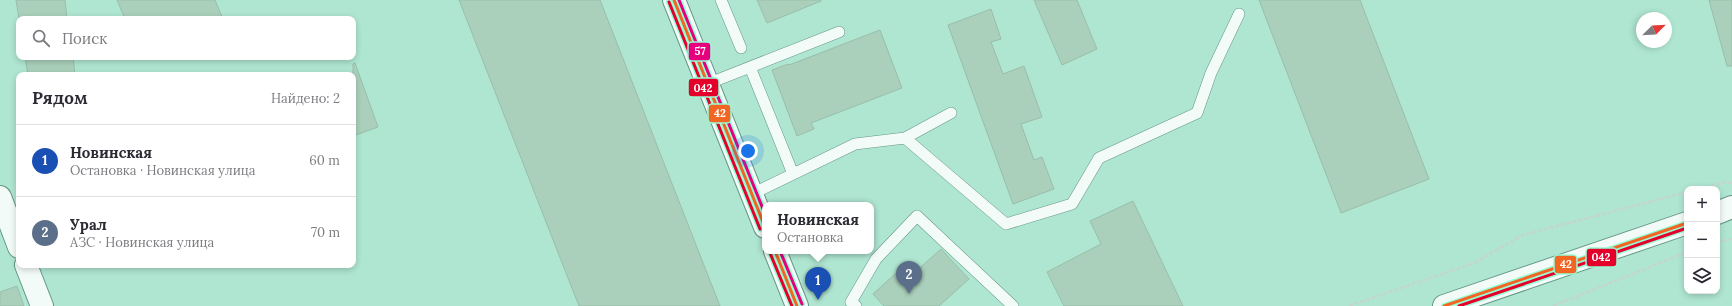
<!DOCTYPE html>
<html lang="ru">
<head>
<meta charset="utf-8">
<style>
	:root { --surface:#fff; --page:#f7f7f7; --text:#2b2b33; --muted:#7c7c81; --line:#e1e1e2; --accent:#2563eb }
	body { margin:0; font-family:Lora,serif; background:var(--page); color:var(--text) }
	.controls { position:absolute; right:12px; bottom:12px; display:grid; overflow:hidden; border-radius:8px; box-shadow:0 2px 6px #0003 }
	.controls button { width:36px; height:36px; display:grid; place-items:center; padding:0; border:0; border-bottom:1px solid var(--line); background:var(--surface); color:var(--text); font:20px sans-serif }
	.compass { position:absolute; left:1636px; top:12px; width:36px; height:36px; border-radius:50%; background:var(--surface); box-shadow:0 2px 6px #0003; rotate:66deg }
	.you { position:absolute; left:748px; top:151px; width:14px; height:14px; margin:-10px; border:3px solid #fff; border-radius:50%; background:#1a73e8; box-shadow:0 0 0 6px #1a73e833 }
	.badge { display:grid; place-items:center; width:26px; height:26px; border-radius:50%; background:var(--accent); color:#fff; font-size:13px; font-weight:700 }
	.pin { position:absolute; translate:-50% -33px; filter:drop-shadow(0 1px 2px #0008) }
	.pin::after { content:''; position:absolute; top:21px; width:14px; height:12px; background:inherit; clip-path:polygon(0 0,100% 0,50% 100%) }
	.popup { position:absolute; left:762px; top:202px; width:112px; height:52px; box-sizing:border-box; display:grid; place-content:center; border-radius:8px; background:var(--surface); filter:drop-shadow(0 1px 3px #0005); font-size:13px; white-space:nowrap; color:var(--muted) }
	.popup b { font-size:15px; color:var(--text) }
	.popup::after { content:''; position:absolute; left:50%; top:100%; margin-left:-8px; border:8px solid transparent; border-top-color:var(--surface) }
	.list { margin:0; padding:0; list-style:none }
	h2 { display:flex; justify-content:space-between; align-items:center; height:52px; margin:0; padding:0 16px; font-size:17px }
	h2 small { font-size:13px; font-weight:400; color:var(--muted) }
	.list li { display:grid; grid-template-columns:26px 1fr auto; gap:12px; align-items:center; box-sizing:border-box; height:72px; padding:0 16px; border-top:1px solid var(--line) }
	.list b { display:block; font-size:15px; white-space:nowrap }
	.list p { margin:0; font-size:13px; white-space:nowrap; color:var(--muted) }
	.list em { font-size:13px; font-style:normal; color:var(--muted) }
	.icon { flex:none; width:22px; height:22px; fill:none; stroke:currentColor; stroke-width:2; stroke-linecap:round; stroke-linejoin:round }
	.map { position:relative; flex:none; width:1732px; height:306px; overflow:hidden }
	.search { position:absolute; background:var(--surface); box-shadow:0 2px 6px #0003; left:16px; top:16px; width:340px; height:44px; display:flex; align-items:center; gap:10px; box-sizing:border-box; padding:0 14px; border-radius:8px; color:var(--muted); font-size:15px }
	.panel { position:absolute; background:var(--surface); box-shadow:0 2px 6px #0003; left:16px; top:72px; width:340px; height:196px; border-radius:8px }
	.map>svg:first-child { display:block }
	.building { fill:#aad0bb; stroke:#99beaa }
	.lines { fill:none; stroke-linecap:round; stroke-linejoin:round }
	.lane-casing { stroke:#659787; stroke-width:12 }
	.street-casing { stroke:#659787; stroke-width:24 }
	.secondary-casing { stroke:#659787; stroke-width:24 }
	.path { stroke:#c4d5ce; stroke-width:2.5; stroke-dasharray:4 2; stroke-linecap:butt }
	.lane { stroke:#f3fbf8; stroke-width:11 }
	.street { stroke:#f3fbf8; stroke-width:22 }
	.secondary { stroke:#f3fbf8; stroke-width:22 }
	.bus-1-casing { stroke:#99fcd6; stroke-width:6 }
	.bus-2-casing { stroke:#99fcd6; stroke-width:6 }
	.bus-3-casing { stroke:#99fcd6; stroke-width:6 }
	.bus-1 { stroke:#f26522; stroke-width:3 }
	.bus-2 { stroke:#e4002b; stroke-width:3 }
	.bus-3 { stroke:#e5007d; stroke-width:3 }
	.line-badge { stroke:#99fcd6; stroke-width:1.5 }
	.badge-label { font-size:11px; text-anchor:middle; font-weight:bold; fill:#fff }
</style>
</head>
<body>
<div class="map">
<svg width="1732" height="306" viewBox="0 0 1732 306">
	<rect width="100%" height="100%" fill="#afe6d1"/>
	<!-- building -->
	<path class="building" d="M16 0H65L67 19H19Z
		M117 0H215L223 19H125Z
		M459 0H600L720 306H579Z
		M757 0H821V1L767 23Z
		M1034 0H1077L1097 49 1062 65Z
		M1259 0H1360L1429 179 1341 213Z
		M1709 0H1732V66H1727Z
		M991 9 1001 39 991 42 1003 74 1024 66 1042 117 1021 124 1034 160 1042 157 1054 189 1013 204 948 25Z
		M880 30 902 88 811 123 814 129 797 136 772 70 788 64 789 65Z
		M25 57H73L75 75H28Z
		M355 63 378 127 353 136V64Z
		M1133 201 1183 306H1064L1047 272 1101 244 1090 221Z
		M941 249 969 279 939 306H884L873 294 906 264 914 273Z
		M17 286 24 306H0V292Z"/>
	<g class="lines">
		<!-- lane casing -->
		<g class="lane-casing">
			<path id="lane" d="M721 0 741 48
				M750 67 793 174
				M707 84 839 32
				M905 138 1006 224 1072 204 1099 158 1197 113 1211 73 1239 14
				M752 194 855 144 905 138 951 113
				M856 306 851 302 876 259 917 216 1013 306"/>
		</g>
		<!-- street casing -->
		<g class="street-casing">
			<path id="street" d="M0 197 19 247
				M26 265 42 306"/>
		</g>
		<!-- secondary casing -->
		<g class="secondary-casing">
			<path id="secondary" d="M674 0 765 227
				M1717 213 1732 207
				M775 251 797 306
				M1444 306 1687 223"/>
		</g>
		<!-- path -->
		<path class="path" d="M1699 189 1726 182 1732 183
			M1717 242 1732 239
			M1349 306 1474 263 1523 235 1687 192
			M1553 306 1687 252"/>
		<!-- lane -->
		<use href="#lane" class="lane"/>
		<!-- street -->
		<use href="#street" class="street"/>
		<!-- secondary -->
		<use href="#secondary" class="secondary"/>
		<!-- bus-1 casing -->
		<g class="bus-1-casing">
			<path id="bus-1" d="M674 0 765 227
				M775 251 797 306
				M1444 306 1687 223"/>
		</g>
		<!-- bus-2 casing -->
		<g class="bus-2-casing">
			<path id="bus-2" d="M669 2 760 229
				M770 253 792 306
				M1459 306 1687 228"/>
		</g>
		<!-- bus-3 casing -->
		<g class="bus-3-casing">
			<path id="bus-3" d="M679 0 765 214
				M780 251 802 304"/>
		</g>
		<!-- bus-1 -->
		<use href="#bus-1" class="bus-1"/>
		<!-- bus-2 -->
		<use href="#bus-2" class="bus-2"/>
		<!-- bus-3 -->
		<use href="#bus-3" class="bus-3"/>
	</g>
	<g class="line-badge">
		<rect x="688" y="42" width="23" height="19" rx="4" fill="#e5007d"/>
		<rect x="688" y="78" width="31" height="19" rx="4" fill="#e4002b"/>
		<rect x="708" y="104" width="23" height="19" rx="4" fill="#f26522"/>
		<rect x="1586" y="248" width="31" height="19" rx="4" fill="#e4002b"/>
		<rect x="1554" y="255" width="23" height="19" rx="4" fill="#f26522"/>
	</g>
	<g class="badge-label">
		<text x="700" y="55">57</text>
		<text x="703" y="92">042</text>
		<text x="720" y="117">42</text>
		<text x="1601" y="261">042</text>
		<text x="1566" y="268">42</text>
	</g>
</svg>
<div class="controls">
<button>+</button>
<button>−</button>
<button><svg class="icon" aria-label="layers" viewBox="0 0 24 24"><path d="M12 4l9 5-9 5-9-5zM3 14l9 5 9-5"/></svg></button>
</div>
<svg class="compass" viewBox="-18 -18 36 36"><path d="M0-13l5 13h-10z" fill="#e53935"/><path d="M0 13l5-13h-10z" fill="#7c7c81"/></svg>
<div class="you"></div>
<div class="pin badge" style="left:818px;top:300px;background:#1a4fb4">1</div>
<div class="popup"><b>Новинская</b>Остановка</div>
<div class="pin badge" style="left:909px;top:294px;background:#5c6f8a">2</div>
<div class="search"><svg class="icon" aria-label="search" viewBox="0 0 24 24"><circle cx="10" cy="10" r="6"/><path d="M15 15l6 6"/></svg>Поиск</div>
<section class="panel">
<h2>Рядом<small>Найдено: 2</small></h2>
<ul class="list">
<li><span class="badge" style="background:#1a4fb4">1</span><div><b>Новинская</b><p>Остановка · Новинская улица</p></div><em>60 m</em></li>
<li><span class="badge" style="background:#5c6f8a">2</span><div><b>Урал</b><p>АЗС · Новинская улица</p></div><em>70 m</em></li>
</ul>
</section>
</div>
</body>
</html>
